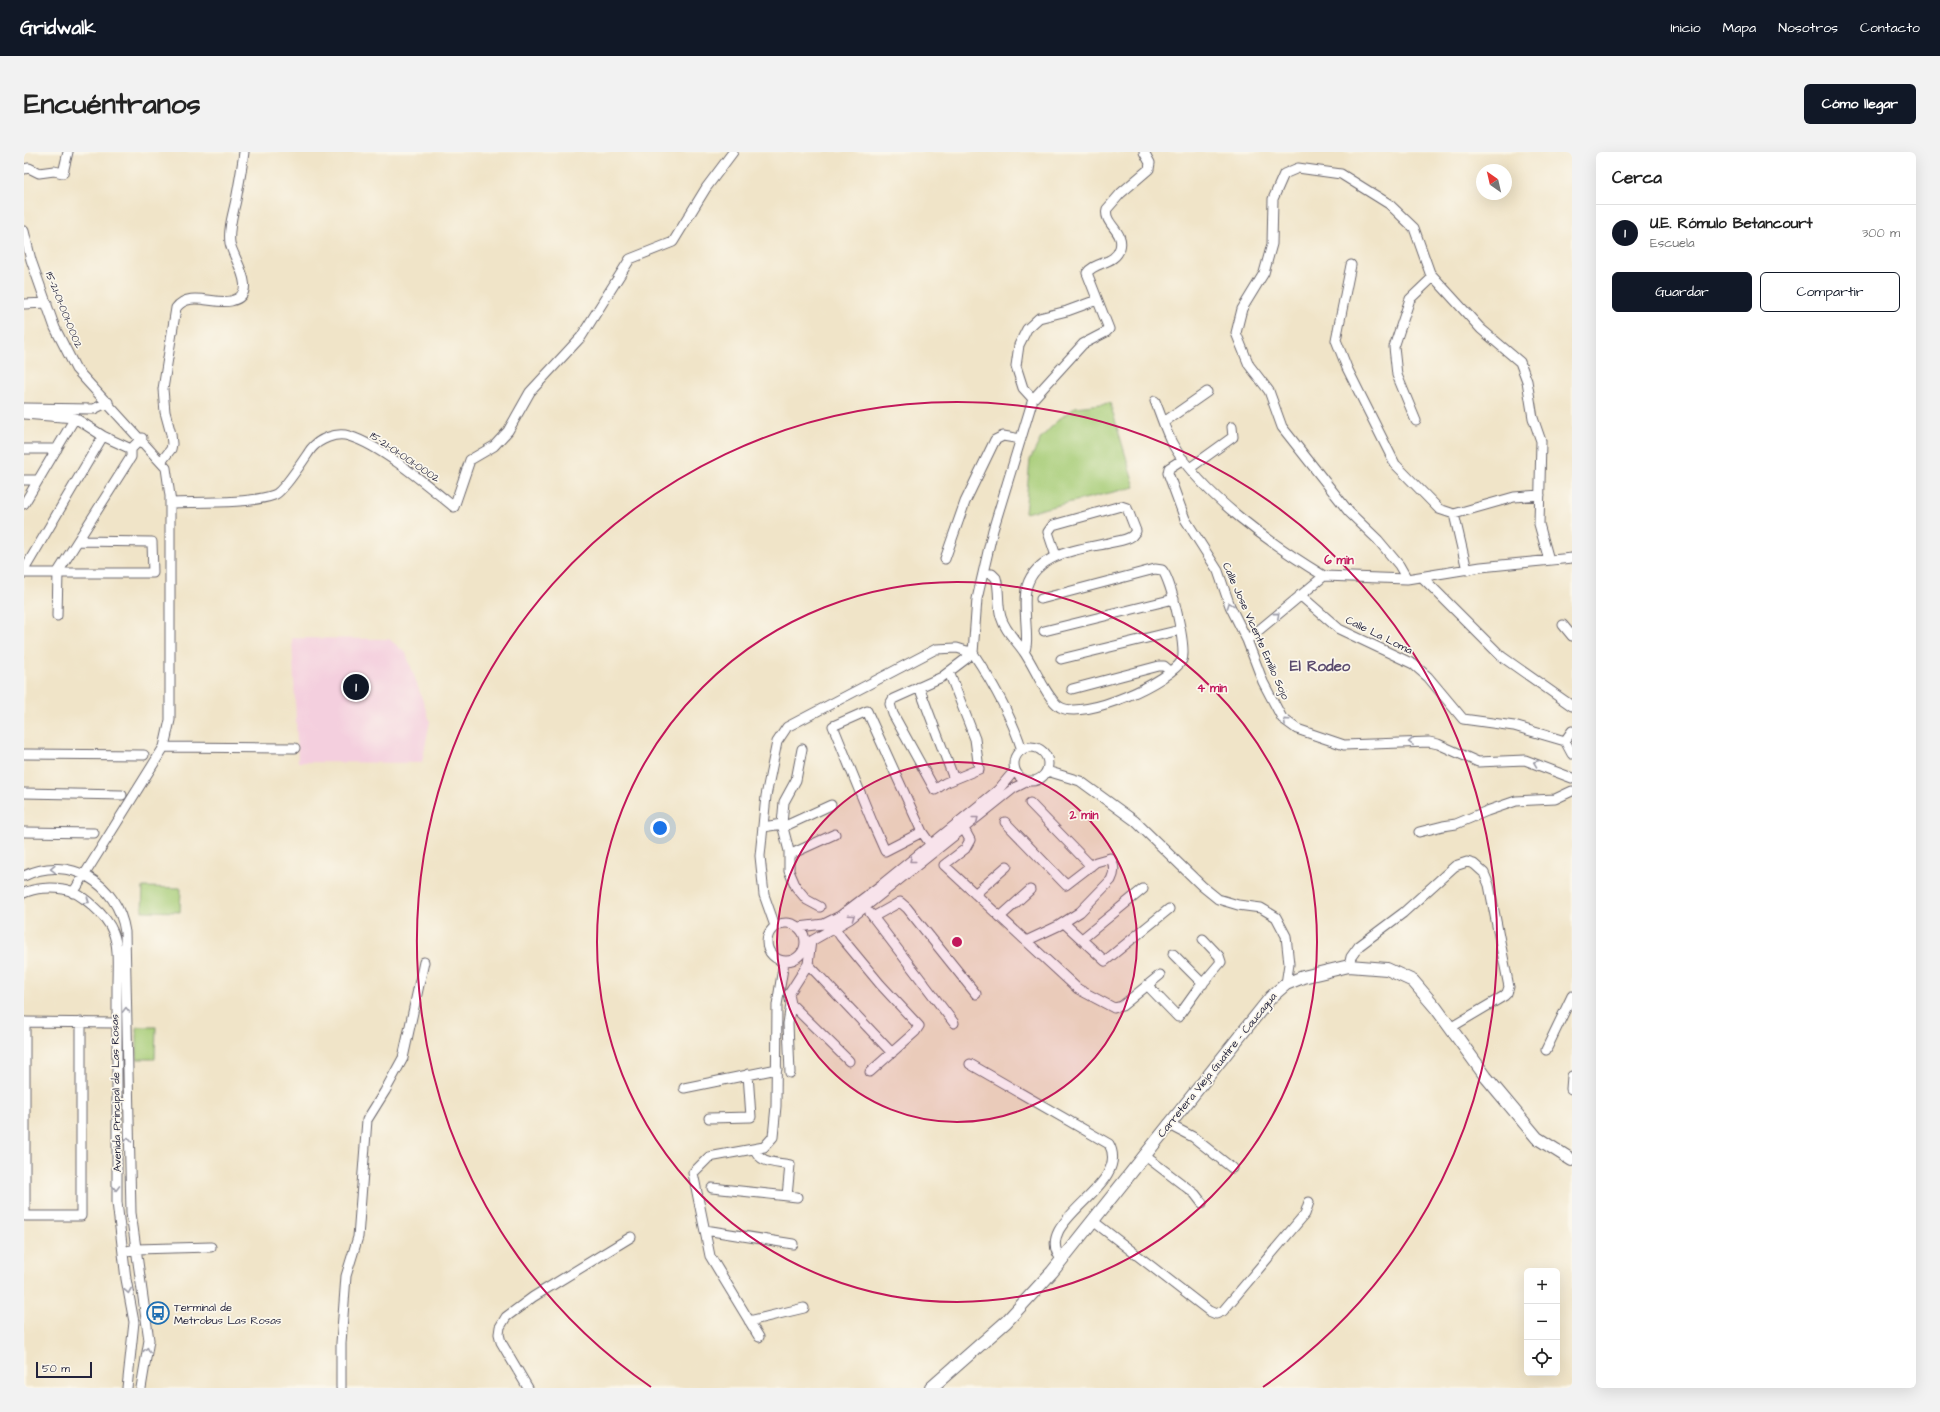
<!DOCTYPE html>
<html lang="es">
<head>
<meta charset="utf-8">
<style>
	:root { --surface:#fff; --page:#f2f2f2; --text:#222; --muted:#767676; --line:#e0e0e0; --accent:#111827 }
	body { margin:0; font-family:"Architects Daughter",sans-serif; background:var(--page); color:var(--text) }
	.controls { position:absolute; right:12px; bottom:12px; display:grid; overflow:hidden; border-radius:6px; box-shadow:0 4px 16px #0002 }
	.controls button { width:36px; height:36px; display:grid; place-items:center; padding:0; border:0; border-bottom:1px solid var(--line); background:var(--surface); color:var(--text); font:20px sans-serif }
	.compass { position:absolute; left:1452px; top:12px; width:36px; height:36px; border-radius:50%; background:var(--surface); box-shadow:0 4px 16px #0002; rotate:326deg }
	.scale { position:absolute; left:12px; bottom:10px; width:56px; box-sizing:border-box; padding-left:4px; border:2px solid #22223b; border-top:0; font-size:11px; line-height:14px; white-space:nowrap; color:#22223b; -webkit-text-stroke:3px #fbf7ec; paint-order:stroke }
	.you { position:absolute; left:636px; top:676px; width:14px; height:14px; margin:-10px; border:3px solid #fff; border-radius:50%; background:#1a73e8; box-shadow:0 0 0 6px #1a73e833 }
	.badge { display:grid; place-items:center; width:26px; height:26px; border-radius:50%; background:var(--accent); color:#fff; font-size:13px; font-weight:700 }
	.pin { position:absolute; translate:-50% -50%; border:2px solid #fff; box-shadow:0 1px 4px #0006 }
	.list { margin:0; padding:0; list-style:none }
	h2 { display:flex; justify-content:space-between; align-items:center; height:52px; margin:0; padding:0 16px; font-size:17px }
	h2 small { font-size:13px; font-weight:400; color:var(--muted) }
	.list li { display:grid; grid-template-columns:26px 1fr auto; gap:12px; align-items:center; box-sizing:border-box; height:56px; padding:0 16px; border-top:1px solid var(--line) }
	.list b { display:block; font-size:15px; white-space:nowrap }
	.list p { margin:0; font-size:13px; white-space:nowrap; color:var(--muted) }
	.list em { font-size:13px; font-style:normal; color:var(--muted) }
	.actions { display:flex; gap:8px; padding:12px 16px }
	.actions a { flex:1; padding:9px 0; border:1px solid var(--accent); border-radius:6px; text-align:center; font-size:14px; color:var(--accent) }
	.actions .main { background:var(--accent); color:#fff }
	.icon { flex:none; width:22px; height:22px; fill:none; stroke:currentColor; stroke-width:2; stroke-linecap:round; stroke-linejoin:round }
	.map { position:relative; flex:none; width:1548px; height:1236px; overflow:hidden; border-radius:6px }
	header { display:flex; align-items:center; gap:24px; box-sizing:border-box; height:56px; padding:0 20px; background:var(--accent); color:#fff }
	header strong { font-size:19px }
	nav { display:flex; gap:22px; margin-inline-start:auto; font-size:14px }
	.intro { display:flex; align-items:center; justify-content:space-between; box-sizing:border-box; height:96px; padding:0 24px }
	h1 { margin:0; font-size:28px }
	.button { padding:10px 18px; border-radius:6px; background:var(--accent); color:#fff; font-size:14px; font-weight:700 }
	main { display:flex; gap:24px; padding:0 24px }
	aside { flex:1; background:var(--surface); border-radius:6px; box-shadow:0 4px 16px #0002 }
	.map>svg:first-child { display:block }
	.built { fill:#f4cfde }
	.garden { fill:#a6cc76; stroke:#647758 }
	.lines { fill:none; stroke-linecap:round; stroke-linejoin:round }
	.minor-casing { stroke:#6a666c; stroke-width:11 }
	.secondary-casing { stroke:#6a666c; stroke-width:14 }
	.minor { stroke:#fff; stroke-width:9 }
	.secondary { stroke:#fff; stroke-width:12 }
	.oneway { stroke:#9c9ca7 }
	.ring { fill:none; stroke:#c2185b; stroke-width:2 }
	.labels { text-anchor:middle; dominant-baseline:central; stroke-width:3.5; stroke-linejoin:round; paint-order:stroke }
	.street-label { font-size:11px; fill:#22223b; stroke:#fbf7ec }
	.poi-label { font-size:11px; fill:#22223b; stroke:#fbf7ec; text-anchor:start }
	.district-label { font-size:15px; font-weight:bold; fill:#5a4a6d; stroke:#fbf7ec }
	.centre { fill:#c2185b; stroke:#fbf7ec; stroke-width:2 }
	.ring-label { font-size:12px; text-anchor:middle; font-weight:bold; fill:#c2185b; stroke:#fbf7ec; stroke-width:3.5; stroke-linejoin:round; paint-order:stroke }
</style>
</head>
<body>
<header>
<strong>Gridwalk</strong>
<nav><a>Inicio</a><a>Mapa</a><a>Nosotros</a><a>Contacto</a></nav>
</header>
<div class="intro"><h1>Encuéntranos</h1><a class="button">Cómo llegar</a></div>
<main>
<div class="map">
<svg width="1548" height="1236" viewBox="0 0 1548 1236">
	<rect width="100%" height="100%" fill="#fbf7ec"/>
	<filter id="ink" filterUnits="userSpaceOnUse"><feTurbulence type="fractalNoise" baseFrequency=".025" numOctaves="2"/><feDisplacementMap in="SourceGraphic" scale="8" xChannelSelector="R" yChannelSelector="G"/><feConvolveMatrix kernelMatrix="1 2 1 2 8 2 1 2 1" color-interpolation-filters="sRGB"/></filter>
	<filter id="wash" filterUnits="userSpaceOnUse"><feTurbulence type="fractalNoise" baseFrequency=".012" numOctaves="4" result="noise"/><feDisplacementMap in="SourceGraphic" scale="16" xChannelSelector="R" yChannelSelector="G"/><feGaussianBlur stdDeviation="0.9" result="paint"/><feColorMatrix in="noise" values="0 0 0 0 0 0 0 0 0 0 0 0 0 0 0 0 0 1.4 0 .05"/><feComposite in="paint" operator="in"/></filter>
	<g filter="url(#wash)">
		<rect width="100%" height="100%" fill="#f0e4c8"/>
		<!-- built -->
		<path class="built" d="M268 486 365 487 382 501 406 569 398 611 274 610Z"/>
		<!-- garden -->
		<path class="garden" d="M1086 251 1111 335 1001 361 1006 308 1017 286 1034 268 1051 255Z
			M119 735 157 736 156 760 118 759Z
			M113 875H132L131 907H113Z"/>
	</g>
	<g filter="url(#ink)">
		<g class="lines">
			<!-- minor casing -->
			<g class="minor-casing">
				<path id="minor" d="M0 17 5 16 15 21 30 19 39 21 44 0
					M0 79 7 108 31 176 52 217 142 316 147 351C175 350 224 352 250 343 259 340 280 307 287 297 295 287 312 280 325 284 358 294 403 333 430 355L446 308 470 294 484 279 506 240 557 185 606 107 649 90 682 36 709 0
					M1327 113 1312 188 1323 216 1371 312 1415 357 1430 362 1490 345 1516 343
					M0 152 23 151
					M1009 247 999 236 992 214 995 193 1003 177 1015 166 1043 159 1073 148
					M1131 249C1137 263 1141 278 1148 291 1176 342 1250 394 1300 424
					M0 256 70 257 84 250
					M0 262 51 266 79 284 107 297
					M1392 269 1373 223 1370 195 1386 147 1409 125
					M1140 270 1183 240
					M0 297H33
					M1159 307 1145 316 1144 321 1161 367 1194 419 1206 454 1223 488 1239 530 1258 566 1273 577 1320 593 1405 590 1414 592 1454 610 1501 608 1548 626
					M137 310 147 297 148 292 147 282 141 260 139 237 152 156C165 138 189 153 207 149 237 142 208 105 206 91 204 77 209 62 212 48 215 32 218 16 220 0
					M1166 316 1209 285 1208 275
					M0 328H14
					M0 352 51 266
					M1430 362 1443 418
					M921 407 941 350 971 288 979 284 997 287
					M0 418 79 284
					M0 421H129L128 390 54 389
					M959 421 968 422 972 426C976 439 973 452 977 465 981 479 992 488 1000 500 1010 514 1023 547 1036 555 1060 569 1147 529 1158 508 1163 496 1147 427 1138 418L1131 417 1017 447
					M1398 425 1477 504 1548 554
					M1383 427 1375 413 1354 388 1325 360 1258 275 1245 239 1225 213 1212 181 1218 157 1240 121 1248 92 1249 47 1260 22 1274 16 1317 22 1365 52 1390 76 1406 121 1457 177 1496 210 1503 229 1509 266 1517 289 1515 372 1525 408
					M1276 443 1315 477 1389 512 1404 525 1439 567 1490 574 1541 589 1548 579
					M33 464 34 420 107 305V297L118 286
					M1539 473 1548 484
					M1020 479 1150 447
					M1223 488 1300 424 1383 427 1457 415 1548 406
					M1000 500C1007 492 997 451 1003 434 1013 401 1056 397 1085 391 1092 389 1101 389 1108 384L1112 379 1103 356 1097 354 1029 373 1024 380 1032 404
					M949 501 953 447 969 378 1009 247 1059 192 1082 180 1085 177 1063 121C1071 109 1091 113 1096 96 1101 79 1079 72 1083 57L1097 41 1125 17 1126 11 1120 0
					M1037 507 1156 478
					M925 520 951 587 955 617 921 631 911 638 869 562 866 552 869 547 918 525 943 506 944 499
					M895 535 930 627
					M1048 537 1135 514H1140L1146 519
					M1541 589 1548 602
					M140 595 271 596
					M990 612a17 17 0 1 1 34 0a17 17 0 1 1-34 0Z
					M778 597 772 628 760 650 758 672 765 699V719L772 735 783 748 796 755
					M0 602 120 603
					M1023 619 1056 629 1111 669 1178 734 1194 747 1214 753 1237 756 1252 765 1262 784 1265 812 1262 832
					M0 641 98 643
					M1006 651 1067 714
					M981 670 1042 733 1072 710 1086 706C1091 713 1091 720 1087 728L1056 760 1034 774 1002 789
					M739 675 758 672
					M759 675 807 653
					M940 677 946 688 941 697 920 713 1054 837 1090 856 1098 854 1136 823
					M0 680 70 681
					M898 680 861 699 849 672 809 574 843 559 898 680 907 693
					M1395 680 1419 674 1432 672 1463 659 1492 649 1531 647 1548 639
					M765 703 811 682
					M0 724C45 702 94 731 101 780L107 1061 125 1188 117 1236
					M0 741C11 736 27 735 39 737 56 739 83 764 89 780 95 795 93 815 93 832V1050L102 1127 110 1170 103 1236
					M49 741 140 595 146 568V345
					M951 742 983 714
					M846 761 930 871
					M849 765 876 750 883 756 952 842
					M976 765 1006 738
					M743 790a19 19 0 1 1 38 0a19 19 0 1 1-38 0Z
					M1040 771 1081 809 1145 757
					M751 774 740 743 736 704 742 644 753 590 763 575 912 497 933 496 949 501C969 531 987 563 998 598
					M775 775 800 772 816 764 857 733 974 638 991 618
					M811 776 817 785 856 832 895 874 891 880 846 920
					M1058 787 1119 737
					M782 792 826 767 990 636 1004 629
					M1149 802 1179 832
					M784 812 868 901
					M1325 814 1327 805 1335 794 1379 761 1431 714 1443 710 1450 712 1460 721 1465 733 1485 835 1483 841 1480 844 1426 876
					M1123 833 1154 865 1174 837 1197 810 1195 804 1179 787
					M767 852 825 909
					M0 870 92 871
					M1 870V1064H57V870
					M1522 898 1548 844
					M946 912 1085 992C1109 1035 1004 1069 1038 1108
					M766 921 764 872 767 852 765 842 784 812 787 789
					M660 936 753 917
					M1547 937 1548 924
					M685 966 727 965 724 922
					M1144 972 1169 985 1208 1016
					M731 997C736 1012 752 1010 766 1013L763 1044
					M1120 1003 1171 1042 1178 1051
					M688 1036 773 1045
					M1069 1069 1185 1159 1192 1162 1199 1159 1281 1062 1285 1050
					M681 1078 769 1092
					M99 1100 112 1097 187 1095
					M725 1169 780 1156
					M735 1185 686 1104 669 1021 685 1005 740 995 749 985 752 954 753 853 760 810
					M317 1236V1191L322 1124 334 1085 343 968 361 939 379 906 400 810
					M504 1236 477 1190 475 1182 476 1175 482 1165 509 1145 607 1085"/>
			</g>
			<!-- secondary casing -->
			<g class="secondary-casing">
				<path id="secondary" d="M907 1236 982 1170 1028 1120 1247 845 1262 832 1279 825 1325 814 1363 817 1389 829 1412 856 1462 925 1513 986 1548 1008"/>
			</g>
			<!-- minor -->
			<use href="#minor" class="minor"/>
			<!-- secondary -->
			<use href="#secondary" class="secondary"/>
		</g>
		<!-- one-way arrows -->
		<defs><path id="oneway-chevron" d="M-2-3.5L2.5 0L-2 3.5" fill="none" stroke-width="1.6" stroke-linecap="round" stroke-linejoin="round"/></defs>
		<g class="oneway">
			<use href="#oneway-chevron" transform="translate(1206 453) rotate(-110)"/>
			<use href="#oneway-chevron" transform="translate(1253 463) rotate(-40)"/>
			<use href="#oneway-chevron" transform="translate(1262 569) rotate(-138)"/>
			<use href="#oneway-chevron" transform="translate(1387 590) rotate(177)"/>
			<use href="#oneway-chevron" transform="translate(1512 611) rotate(-159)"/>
			<use href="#oneway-chevron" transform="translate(952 667) rotate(-39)"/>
			<use href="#oneway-chevron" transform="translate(888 708) rotate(141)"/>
			<use href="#oneway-chevron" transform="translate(29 717) rotate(179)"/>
			<use href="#oneway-chevron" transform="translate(63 749) rotate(34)"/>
			<use href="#oneway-chevron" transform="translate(828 765) rotate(-35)"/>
			<use href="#oneway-chevron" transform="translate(102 858) rotate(-91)"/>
			<use href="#oneway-chevron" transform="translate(104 988) rotate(-91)"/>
			<use href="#oneway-chevron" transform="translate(92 1036) rotate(89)"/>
			<use href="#oneway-chevron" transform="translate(104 1139) rotate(80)"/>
			<use href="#oneway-chevron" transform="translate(123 1198) rotate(-80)"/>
		</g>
	</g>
	<!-- distance rings -->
	<circle cx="933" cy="790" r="180" fill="#c2185b" fill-opacity=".12"/>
	<g class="ring">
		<circle cx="933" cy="790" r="180"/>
		<circle cx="933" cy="790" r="360"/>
		<path d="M627 1235A540 540 0 1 1 1239 1235"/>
	</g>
	<!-- icons -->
	<defs>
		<g id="bus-ring" transform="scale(1.15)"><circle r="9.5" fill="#fbf7ec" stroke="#1f6fb2" stroke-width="1.5"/><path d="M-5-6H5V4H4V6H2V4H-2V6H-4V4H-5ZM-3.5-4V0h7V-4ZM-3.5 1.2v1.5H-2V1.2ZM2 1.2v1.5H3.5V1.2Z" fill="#1f6fb2"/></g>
	</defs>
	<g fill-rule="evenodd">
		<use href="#bus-ring" x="134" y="1161"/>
	</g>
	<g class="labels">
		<!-- street labels -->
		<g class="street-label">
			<text transform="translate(40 158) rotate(68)">15-21-01-001-0002</text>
			<text transform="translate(381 305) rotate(34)">15-21-01-001-0002</text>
			<text transform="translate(1232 479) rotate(66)">Calle Jose Vicente Emilio Sojo</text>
			<text transform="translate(1355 483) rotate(26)">Calle La Loma</text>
			<text transform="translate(1193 913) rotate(-51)">Carretera Vieja Guatire - Caucagua</text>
			<text transform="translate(92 941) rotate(-91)">Avenida Principal de Las Rosas</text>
		</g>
		<!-- poi labels -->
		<g class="poi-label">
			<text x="150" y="1155">Terminal de<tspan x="150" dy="13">Metrobus Las Rosas</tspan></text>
		</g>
		<!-- district labels -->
		<g class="district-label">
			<text x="1296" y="514">El Rodeo</text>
		</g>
	</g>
	<circle cx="933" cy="790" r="6" class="centre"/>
	<g class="ring-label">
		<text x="1315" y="412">6 min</text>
		<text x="1188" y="540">4 min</text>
		<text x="1060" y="667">2 min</text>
	</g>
</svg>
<div class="controls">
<button>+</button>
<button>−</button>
<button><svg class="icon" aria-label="locate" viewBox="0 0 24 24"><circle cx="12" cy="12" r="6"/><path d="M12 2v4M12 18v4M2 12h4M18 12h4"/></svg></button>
</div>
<svg class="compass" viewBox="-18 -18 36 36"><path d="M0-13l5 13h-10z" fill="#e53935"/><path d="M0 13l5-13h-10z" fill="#767676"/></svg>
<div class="scale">50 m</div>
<div class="you"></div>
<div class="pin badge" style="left:332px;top:535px">1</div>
</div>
<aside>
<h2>Cerca<small></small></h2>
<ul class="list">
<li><span class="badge">1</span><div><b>U.E. Rómulo Betancourt</b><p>Escuela</p></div><em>300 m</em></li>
</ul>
<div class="actions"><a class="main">Guardar</a><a>Compartir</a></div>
</aside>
</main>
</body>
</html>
